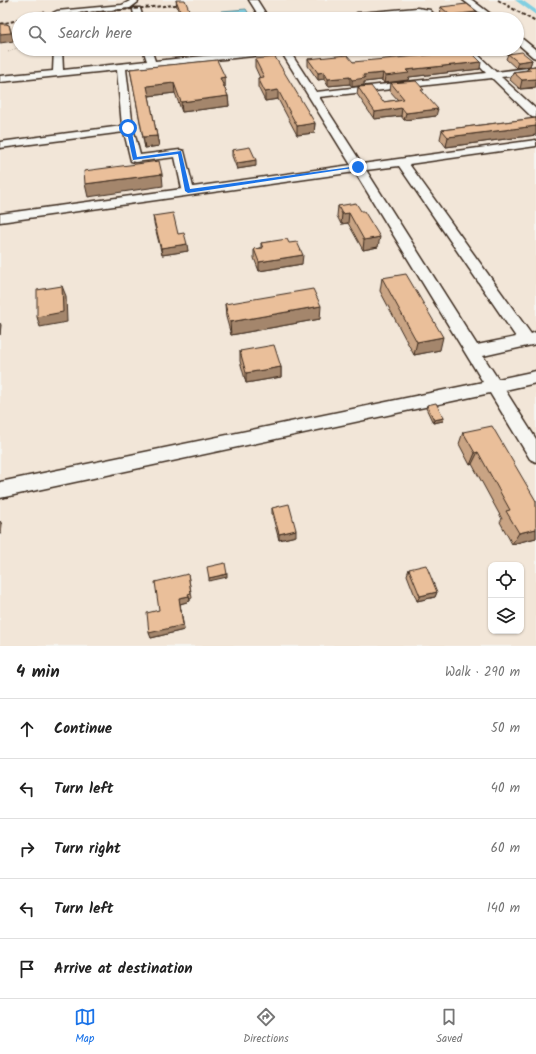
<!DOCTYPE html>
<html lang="en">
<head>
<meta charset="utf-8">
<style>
	:root { --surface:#fff; --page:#f6f6f6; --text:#222; --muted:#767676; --line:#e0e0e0; --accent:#1a73e8 }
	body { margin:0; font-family:Kalam,sans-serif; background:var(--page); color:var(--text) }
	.controls { position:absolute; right:12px; bottom:12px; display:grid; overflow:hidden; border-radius:8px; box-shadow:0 1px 3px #0004 }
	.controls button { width:36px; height:36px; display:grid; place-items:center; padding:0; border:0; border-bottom:1px solid var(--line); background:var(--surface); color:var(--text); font:20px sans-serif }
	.stop { position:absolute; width:12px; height:12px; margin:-9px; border:3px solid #1a73e8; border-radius:50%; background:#fff }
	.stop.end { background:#1a73e8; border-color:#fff; box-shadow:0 1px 4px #0008 }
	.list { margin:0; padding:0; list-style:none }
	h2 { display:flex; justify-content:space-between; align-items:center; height:52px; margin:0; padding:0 16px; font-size:17px }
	h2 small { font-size:13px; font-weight:400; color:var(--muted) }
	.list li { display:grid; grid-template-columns:26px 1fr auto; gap:12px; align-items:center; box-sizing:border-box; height:60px; padding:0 16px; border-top:1px solid var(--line) }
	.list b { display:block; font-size:15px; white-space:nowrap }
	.list em { font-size:13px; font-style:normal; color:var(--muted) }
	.icon { flex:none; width:22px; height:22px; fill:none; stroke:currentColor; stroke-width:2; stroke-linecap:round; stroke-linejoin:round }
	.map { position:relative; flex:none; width:536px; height:646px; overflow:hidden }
	.search { position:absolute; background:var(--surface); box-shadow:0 1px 3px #0004; left:12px; right:12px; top:12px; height:44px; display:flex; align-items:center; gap:10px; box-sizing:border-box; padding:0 14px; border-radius:22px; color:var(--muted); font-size:15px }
	.sheet { height:352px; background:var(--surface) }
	nav { display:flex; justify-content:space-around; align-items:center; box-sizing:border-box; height:56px; border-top:1px solid var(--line); background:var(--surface); font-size:11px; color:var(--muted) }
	nav a { display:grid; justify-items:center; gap:2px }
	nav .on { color:var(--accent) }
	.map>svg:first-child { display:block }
	.built { fill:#f2e6d8; fill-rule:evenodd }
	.water { fill:#82cfe1; stroke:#668d93 }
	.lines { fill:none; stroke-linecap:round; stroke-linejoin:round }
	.canal { fill:#82cfe1; fill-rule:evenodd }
	.minor-casing { stroke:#3b2a1e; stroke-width:3 }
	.path { stroke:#3b2a1e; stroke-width:1; stroke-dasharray:0.5 2; stroke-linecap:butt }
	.minor { fill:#f6f6f2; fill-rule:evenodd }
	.rail { stroke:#3b2a1e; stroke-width:2; stroke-dasharray:3.5 2; stroke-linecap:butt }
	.wall { fill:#c9a484; stroke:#3b2a1e }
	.shaded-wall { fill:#a4866c; stroke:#3b2a1e }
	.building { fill:#eabf9a; stroke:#3b2a1e }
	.route { fill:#1a73e8 }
</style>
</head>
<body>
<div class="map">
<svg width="536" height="646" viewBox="0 0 536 646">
	<rect width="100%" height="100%" fill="#f6f6f2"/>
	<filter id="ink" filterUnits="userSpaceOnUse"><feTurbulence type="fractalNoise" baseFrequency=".025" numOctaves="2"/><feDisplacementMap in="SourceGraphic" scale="8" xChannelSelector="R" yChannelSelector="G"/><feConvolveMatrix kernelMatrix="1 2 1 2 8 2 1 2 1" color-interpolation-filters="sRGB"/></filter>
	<g filter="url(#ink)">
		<!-- built -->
		<path class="built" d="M0 0H536V646H0ZM19 19H517V49H19ZM491 565H521V631H491Z"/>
		<!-- water -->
		<path class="water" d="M246 9 252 19H225L221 11Z"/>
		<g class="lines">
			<!-- canal -->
			<path class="canal" d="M515 0H522L536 10V15Z"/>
			<!-- minor casing -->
			<g class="minor-casing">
				<path id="minor" d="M129 0H137L138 2 130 8 122 9 57 15 53 13 57 11 122 5 130 1Z
					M249 0H257L269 19H261Z
					M463 0H472L497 19H488Z
					M134 8H140L143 19H135L133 10Z
					M417 8 430 10 438 19H429L424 14 417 12 352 19 357 13H360Z
					M517 36 520 37 536 50V58L533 57 517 43Z
					M54 49H62L63 70 147 61 143 49H151L155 61 270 49H300L299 51 290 52 316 92 486 73 463 49H472L496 72 536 67V73L501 77 536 109V118L532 117 492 78 319 97 362 164 536 140V146L409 164 531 334 536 332V344L483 356 498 379 536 371V383L505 390 536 439V462L530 459 490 393 0 498V482L483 382 355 172 0 222V214L182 189 175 157 135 162 131 161 124 132 0 148V142L122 126 117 70 0 82V76L53 71ZM282 53 351 165 193 187 184 151 180 150 140 155 133 128 126 69ZM399 166 516 337 477 345 366 170Z"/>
			</g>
			<!-- path -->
			<path class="path" d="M8 52 19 47"/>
			<!-- minor -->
			<use href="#minor" class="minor"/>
			<!-- rail -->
			<path class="rail" d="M498 0 536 22
				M0 2 9 0
				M25 19 185 4
				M0 24 19 20"/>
		</g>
		<!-- wall -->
		<path class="wall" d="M176 0 192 17 181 18 177 7Z
			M441 7 475 19H445L440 15Z
			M508 54 532 60 530 66 516 68 506 59Z
			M255 59 315 123 314 133 297 135 278 99 265 101 258 87V78H260L255 67Z
			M308 59 353 62 480 69 409 77 408 80 384 83 382 80 364 82V85L352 87 350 84 328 86 324 79 318 80 308 66Z
			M536 66V88L520 89 510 80 513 72 527 70 528 67Z
			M130 69 225 77V87H224L228 96 229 106 182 112 175 93 149 96 159 146 145 148Z
			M391 83 424 93 436 116 404 120 401 116 374 119 357 94 358 87 383 102 398 100 390 91Z
			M536 118V135L446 147 440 139 442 130Z
			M232 150 256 166 237 169 232 156Z
			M338 206 361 211 378 247 363 250 348 223 341 224 337 216Z
			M153 216 178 234 188 251 162 255 154 223Z
			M261 243H289L302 264 259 271 254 258V249L261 248Z
			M382 278 440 350 414 355 380 291Z
			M225 304 320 319 231 335 226 317Z
			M240 351 281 367V377L246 383 240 361Z
			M427 405 444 418 443 421 433 423 426 408Z
			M463 432 536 501V538L512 544 500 522 502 519 472 464 470 465 459 444Z
			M272 508 296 536 279 540 272 514Z
			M409 569 437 592 435 597 417 601 407 575Z
			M188 574 192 598 190 599V601L180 604 184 630 151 638 159 610Z"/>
		<!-- shaded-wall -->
		<path class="shaded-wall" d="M477 12 475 19H450V15Z
			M9 25 14 41 0 43V34Z
			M532 60 530 66 516 68 518 62Z
			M481 62 480 69 409 77 408 80 384 83 385 76 406 70Z
			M324 72V79L318 80V73Z
			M383 73 382 80 364 82V85L352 87V80L363 75Z
			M225 77V87L220 88V78Z
			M350 77V84L328 86V79Z
			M536 79V87L520 89 522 80Z
			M174 83 175 93 148 96 147 86Z
			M278 90V99L265 101V92Z
			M228 96 229 106 182 112 181 102Z
			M402 108 401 116 374 119 375 112Z
			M438 109 436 116 404 120 406 113Z
			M315 123 314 133 297 135V126Z
			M536 126V135L446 147 448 137Z
			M157 136 159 146 145 148 143 137Z
			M256 160V166L237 169V163Z
			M162 174 163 186 88 197 85 184Z
			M349 213 348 223 341 224 342 214Z
			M380 237 378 247 363 250 364 240Z
			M187 244 188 251 162 255 161 248Z
			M303 255 302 264 259 271V262Z
			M62 286 66 296 67 322 40 327 37 317Z
			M321 306 320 319 231 335 230 322Z
			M0 323 1 325 0 335Z
			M443 337 440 350 414 355 417 342Z
			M281 367V377L246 383V373Z
			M444 418 443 421 433 423 434 420Z
			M478 452 472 464 470 465 475 453Z
			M0 521 2 524 1 534H0Z
			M536 529V538L512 544 519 533Z
			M296 530V536L279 540V534Z
			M227 574V577L209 581V578Z
			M437 592 435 597 417 601 420 596Z
			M189 596 190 601 180 604 184 630 151 638 149 633 179 598Z"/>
		<!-- building -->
		<path class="building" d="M176 0H185L192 17H194L195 19H168L183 18Z
			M467 4 477 12 450 15 441 7Z
			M45 12V19H30V13Z
			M0 24H6L9 25 11 33 0 34Z
			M470 51 481 62 406 70 409 73 385 76 383 73 363 75 365 78 352 80 350 77 328 79 324 72 318 73 308 59 347 55 353 62Z
			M522 52 532 60 518 62 508 54Z
			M275 57 315 123 297 126 278 90 265 92 258 78 264 77 255 59Z
			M217 60 225 77 220 78 228 96 181 102 174 83 147 86 157 136 143 137 130 69Z
			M536 66V79L522 80 513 72 531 70 528 67Z
			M416 81 424 90H421L438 109 406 113 402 108 375 112 358 87 371 86 383 102 404 99 391 83Z
			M536 118V126L448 137 442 130Z
			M250 147 256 160 237 163 232 150Z
			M159 161 162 174 85 184 84 171Z
			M356 203 361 211H364L380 237 364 240 349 213 342 214 338 206Z
			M173 213 178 234 184 233 187 244 161 248 153 216Z
			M287 239 289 243 297 242 303 255 259 262 254 249 263 248 261 243Z
			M406 274 443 337 417 342 382 278Z
			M62 286 63 312 37 317V290Z
			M313 289 321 306 230 322 225 304Z
			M274 345 281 367 246 373 240 351Z
			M436 403 444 418 434 420 427 405Z
			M492 426 536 501V529L519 533 506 511 510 510 478 452 475 453 463 432Z
			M289 504 296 530 279 534 272 508Z
			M225 563 227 574 209 578 207 567Z
			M426 565 437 592 420 596 409 569Z
			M188 574 191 593 188 594 189 596 179 598 183 625 149 633 147 613 159 610 155 582Z"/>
	</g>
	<!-- route -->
	<path class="route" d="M128 127 131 128 137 157 181 151 190 189 358 166 360 167 188 193 185 191 178 154 133 160 126 128Z"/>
</svg>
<div class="controls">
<button><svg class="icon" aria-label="locate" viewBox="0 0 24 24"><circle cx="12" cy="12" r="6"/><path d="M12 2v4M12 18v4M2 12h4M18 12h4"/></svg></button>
<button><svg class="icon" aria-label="layers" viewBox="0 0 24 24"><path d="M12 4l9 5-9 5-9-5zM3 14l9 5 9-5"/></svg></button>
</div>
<div class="stop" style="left:128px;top:128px"></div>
<div class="stop end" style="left:358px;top:167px"></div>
<div class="search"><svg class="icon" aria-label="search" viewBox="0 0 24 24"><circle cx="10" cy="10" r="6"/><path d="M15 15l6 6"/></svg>Search here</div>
</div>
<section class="sheet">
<h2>4 min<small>Walk · 290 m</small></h2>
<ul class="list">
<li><svg class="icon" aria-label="ahead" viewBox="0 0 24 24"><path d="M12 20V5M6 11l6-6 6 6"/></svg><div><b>Continue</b></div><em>50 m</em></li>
<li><svg class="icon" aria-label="left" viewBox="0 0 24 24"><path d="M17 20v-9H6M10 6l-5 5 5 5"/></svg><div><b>Turn left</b></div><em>40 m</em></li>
<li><svg class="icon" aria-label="right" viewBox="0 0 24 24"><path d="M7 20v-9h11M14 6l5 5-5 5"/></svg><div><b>Turn right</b></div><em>60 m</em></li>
<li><svg class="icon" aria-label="left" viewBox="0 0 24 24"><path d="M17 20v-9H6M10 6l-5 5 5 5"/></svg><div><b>Turn left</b></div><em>140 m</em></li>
<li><svg class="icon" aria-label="arrive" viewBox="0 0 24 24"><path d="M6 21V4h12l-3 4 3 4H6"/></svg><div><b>Arrive at destination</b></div></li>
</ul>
</section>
<nav>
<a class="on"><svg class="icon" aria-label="map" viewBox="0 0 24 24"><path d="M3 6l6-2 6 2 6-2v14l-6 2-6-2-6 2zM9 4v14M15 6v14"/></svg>Map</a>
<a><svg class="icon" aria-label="directions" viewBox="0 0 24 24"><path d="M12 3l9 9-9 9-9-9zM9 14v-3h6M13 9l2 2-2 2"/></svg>Directions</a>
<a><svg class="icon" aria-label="saved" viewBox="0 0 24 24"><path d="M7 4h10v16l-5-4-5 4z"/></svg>Saved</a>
</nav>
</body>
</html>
